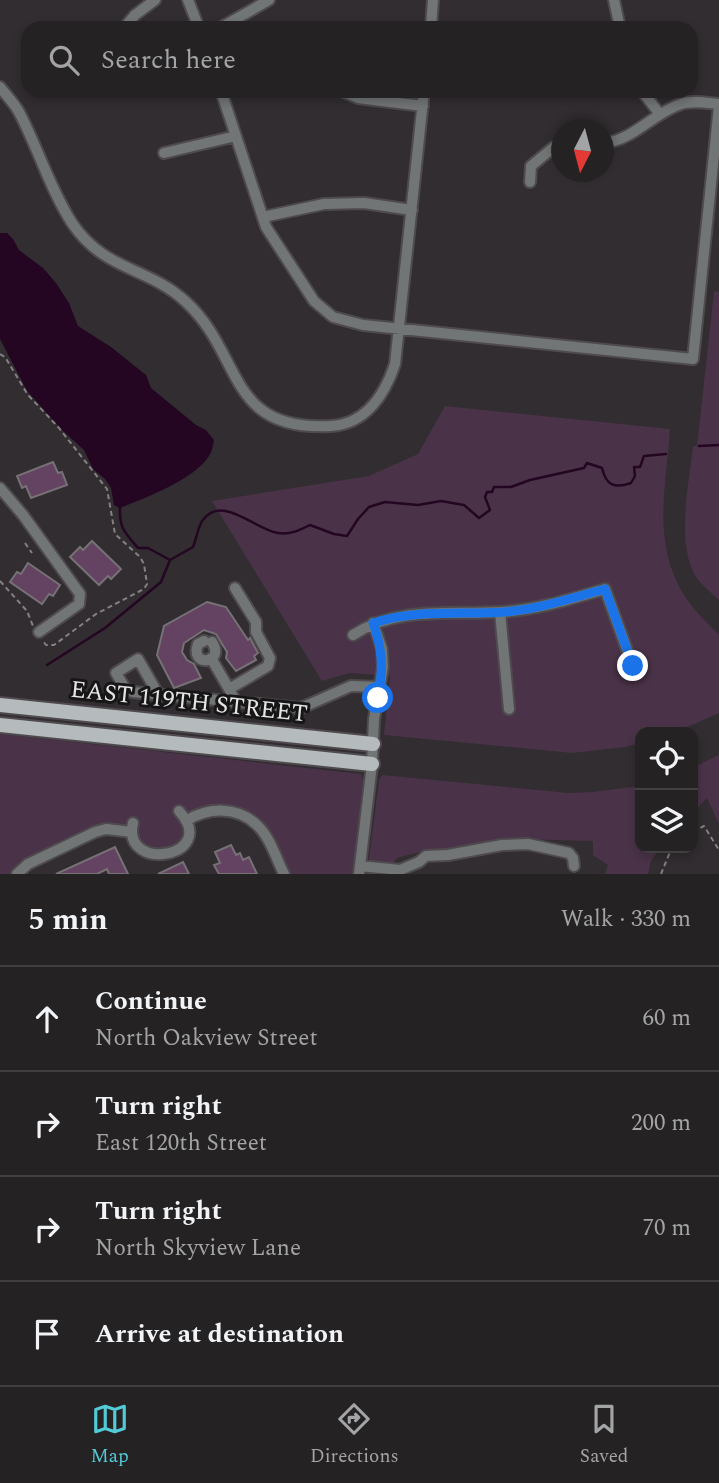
<!DOCTYPE html>
<html lang="en">
<head>
<meta charset="utf-8">
<style>
	:root { --surface:#252224; --page:#312f31; --text:#f1f3f6; --muted:#a3a4a6; --line:#423f41; --accent:#52cbd7 }
	body { margin:0; font-family:Spectral,serif; background:var(--page); color:var(--text) }
	.controls { position:absolute; right:21px; bottom:21px; display:grid; overflow:hidden; border-radius:14px; box-shadow:0 4px 10px #0003 }
	.controls button { width:63px; height:63px; display:grid; place-items:center; padding:0; border:0; border-bottom:2px solid var(--line); background:var(--surface); color:var(--text); font:35px sans-serif }
	.compass { position:absolute; left:551px; top:119px; width:63px; height:63px; border-radius:50%; background:var(--surface); box-shadow:0 4px 10px #0003; rotate:186deg }
	.stop { position:absolute; width:21px; height:21px; margin:-16px; border:5px solid #1a73e8; border-radius:50%; background:#fff }
	.stop.end { background:#1a73e8; border-color:#fff; box-shadow:0 2px 7px #0008 }
	.list { margin:0; padding:0; list-style:none }
	h2 { display:flex; justify-content:space-between; align-items:center; height:91px; margin:0; padding:0 28px; font-size:30px }
	h2 small { font-size:23px; font-weight:400; color:var(--muted) }
	.list li { display:grid; grid-template-columns:46px 1fr auto; gap:21px; align-items:center; box-sizing:border-box; height:105px; padding:0 28px; border-top:2px solid var(--line) }
	.list b { display:block; font-size:26px; white-space:nowrap }
	.list p { margin:0; font-size:23px; white-space:nowrap; color:var(--muted) }
	.list em { font-size:23px; font-style:normal; color:var(--muted) }
	.icon { flex:none; width:38px; height:38px; fill:none; stroke:currentColor; stroke-width:2; stroke-linecap:round; stroke-linejoin:round }
	.map { position:relative; flex:none; width:719px; height:874px; overflow:hidden }
	.search { position:absolute; background:var(--surface); box-shadow:0 4px 10px #0003; left:21px; right:21px; top:21px; height:77px; display:flex; align-items:center; gap:18px; box-sizing:border-box; padding:0 24px; border-radius:21px; color:var(--muted); font-size:26px }
	.sheet { height:511px; background:var(--surface) }
	nav { display:flex; justify-content:space-around; align-items:center; box-sizing:border-box; height:98px; border-top:2px solid var(--line); background:var(--surface); font-size:19px; color:var(--muted) }
	nav a { display:grid; justify-items:center; gap:4px }
	nav .on { color:var(--accent) }
	.map>svg:first-child { display:block }
	.green { fill:#4a3348 }
	.water { fill:#240622 }
	.lines { fill:none; stroke-linecap:round; stroke-linejoin:round }
	.stream { stroke:#240622; stroke-width:2.5 }
	.building { fill:#644261; stroke:#757175; stroke-width:2 }
	.minor-casing { stroke:#4e4a4d; stroke-width:14 }
	.major-casing { stroke:#4e4a4d; stroke-width:18 }
	.path { stroke:#848183; stroke-width:2; stroke-dasharray:5 3.5; stroke-linecap:butt }
	.minor { stroke:#727575; stroke-width:10 }
	.major { stroke:#b5bbbc; stroke-width:14 }
	.route { stroke:#1a73e8; stroke-width:9 }
	.labels { text-anchor:middle; dominant-baseline:central; stroke-width:6; stroke-linejoin:round; paint-order:stroke }
	.street-label { font-size:24px; fill:#e6e4e6; stroke:#171617 }
</style>
</head>
<body>
<div class="map">
<svg width="719" height="874" viewBox="0 0 719 874">
	<rect width="100%" height="100%" fill="#312d30"/>
	<!-- green -->
	<path class="green" d="M714 291 719 292V600C713 594 705 588 699 581 674 549 689 484 693 446H697Z
		M445 406 670 429C666 490 651 544 686 598 695 612 708 623 719 635V713L676 732H640V743L625 747 572 753 384 735 390 676 349 673 322 681 212 501 369 476 418 454Z
		M0 734 361 774 363 780 353 874H290L269 834 219 807 199 809 193 813 182 808 183 839 177 850 147 852 130 823 25 861 15 868 12 874H0Z
		M719 755V824L707 798 693 812V771L694 767Z
		M382 775 569 793 592 792 640 786V848H660L651 861 648 874H605L608 865 593 855V841L517 839 450 852 423 851 397 858 384 874H367L379 780Z"/>
	<!-- water -->
	<path class="water" d="M0 233H7L13 239 19 250 43 268 56 283 69 303 78 326 111 347 146 375 151 388 196 425 206 430 214 440C213 445 212 452 209 456 195 479 145 498 120 508L114 505 111 488 105 479 93 469 84 450 62 430 27 391 0 339Z"/>
	<g class="lines">
		<!-- stream -->
		<path class="stream" d="M699 446 719 445
			M120 506C119 528 124 532 138 548H148L170 560
			M47 665 105 628 161 582 170 560 193 547C196 540 198 528 202 521 222 493 255 530 278 533 290 535 300 530 310 525L334 534 347 536 358 519 369 507 385 502 418 505 441 501 464 505 479 518 490 510 485 497 487 492H492L494 487H511L530 480 584 468 587 463 602 468C606 485 614 489 631 483L635 476 634 467H640L644 456 666 454"/>
	</g>
	<!-- building -->
	<path class="building" d="M53 462 58 473 62 472 67 485 31 498 26 486 22 488 17 476Z
		M92 541 121 569 111 579 108 576 99 585 70 557 80 547 83 550Z
		M28 563 60 585 53 596 49 594 42 604 10 582 17 572 21 574Z
		M207 602 226 607 248 640 250 638 258 653 254 656 256 660 236 671 226 658 227 652 216 634 204 630 184 643 182 652 187 660 194 664 201 678 174 688 157 655 164 626Z
		M231 845 236 855 240 853 243 860 249 857 257 874H219L214 865 220 863 215 852Z
		M115 847 128 874H109L107 869 97 874H56Z
		M183 862 189 874H158Z"/>
	<g class="lines">
		<!-- minor casing -->
		<g class="minor-casing">
			<path id="minor" d="M188 0 199 28
				M614 0 620 28
				M124 28 135 15 155 0
				M220 28 269 0
				M431 28 433 0
				M0 87C6 95 14 103 19 112 38 148 50 189 72 223 104 271 148 267 185 301 244 354 225 432 331 426 366 424 385 394 395 364L424 91
				M221 91 266 227 314 301 333 317 363 325 693 359 719 106
				M342 91 358 98 423 106
				M642 91 659 113
				M604 143C634 140 653 113 681 104 692 100 707 103 719 104
				M164 153 236 136
				M530 182 531 166 554 147 562 145
				M263 217 324 204 364 203 412 210
				M0 488 23 515 80 594 79 604 39 632
				M235 588 256 622V632L270 658 268 666 229 689 236 702
				M500 612 509 709
				M353 635C397 606 450 615 500 612 536 610 571 599 605 589L633 666
				M204 641 198 644C189 668 226 664 212 642
				M211 658 229 689
				M158 694 138 659 116 673 125 688 133 692 301 708 351 686 380 687
				M186 821C208 807 237 806 257 825 270 837 276 858 284 874
				M133 823C121 874 221 857 179 811
				M360 866 400 870 419 862 426 856 448 855 502 845 528 844 569 853 573 858 574 866
				M17 874 28 864 95 832 106 829 132 832
				M359 874 372 764 374 719 383 667 382 649 373 623"/>
		</g>
		<!-- major casing -->
		<g class="major-casing">
			<path id="major" d="M0 705 373 744
				M0 725 372 764"/>
		</g>
		<!-- path -->
		<path class="path" d="M0 354 5 357 28 395 59 428 107 489 115 534 140 557 144 564 147 584 144 589 96 614 54 645H46L42 640
			M25 543 32 553
			M0 581 27 611 33 626
			M693 832 704 826 719 850
			M661 874 670 852 674 848"/>
		<!-- minor -->
		<use href="#minor" class="minor"/>
		<!-- major -->
		<use href="#major" class="major"/>
	</g>
	<g class="lines">
		<!-- route -->
		<path class="route" d="M378 698C383 670 383 650 373 623 416 609 460 615 504 612 539 609 572 598 605 589L633 666"/>
	</g>
	<g class="labels">
		<!-- street labels -->
		<g class="street-label">
			<text transform="translate(189 702) rotate(6)">EAST 119TH STREET</text>
		</g>
	</g>
</svg>
<div class="controls">
<button><svg class="icon" aria-label="locate" viewBox="0 0 24 24"><circle cx="12" cy="12" r="6"/><path d="M12 2v4M12 18v4M2 12h4M18 12h4"/></svg></button>
<button><svg class="icon" aria-label="layers" viewBox="0 0 24 24"><path d="M12 4l9 5-9 5-9-5zM3 14l9 5 9-5"/></svg></button>
</div>
<svg class="compass" viewBox="-18 -18 36 36"><path d="M0-13l5 13h-10z" fill="#e53935"/><path d="M0 13l5-13h-10z" fill="#a3a4a6"/></svg>
<div class="stop" style="left:378px;top:698px"></div>
<div class="stop end" style="left:633px;top:666px"></div>
<div class="search"><svg class="icon" aria-label="search" viewBox="0 0 24 24"><circle cx="10" cy="10" r="6"/><path d="M15 15l6 6"/></svg>Search here</div>
</div>
<section class="sheet">
<h2>5 min<small>Walk · 330 m</small></h2>
<ul class="list">
<li><svg class="icon" aria-label="ahead" viewBox="0 0 24 24"><path d="M12 20V5M6 11l6-6 6 6"/></svg><div><b>Continue</b><p>North Oakview Street</p></div><em>60 m</em></li>
<li><svg class="icon" aria-label="right" viewBox="0 0 24 24"><path d="M7 20v-9h11M14 6l5 5-5 5"/></svg><div><b>Turn right</b><p>East 120th Street</p></div><em>200 m</em></li>
<li><svg class="icon" aria-label="right" viewBox="0 0 24 24"><path d="M7 20v-9h11M14 6l5 5-5 5"/></svg><div><b>Turn right</b><p>North Skyview Lane</p></div><em>70 m</em></li>
<li><svg class="icon" aria-label="arrive" viewBox="0 0 24 24"><path d="M6 21V4h12l-3 4 3 4H6"/></svg><div><b>Arrive at destination</b></div></li>
</ul>
</section>
<nav>
<a class="on"><svg class="icon" aria-label="map" viewBox="0 0 24 24"><path d="M3 6l6-2 6 2 6-2v14l-6 2-6-2-6 2zM9 4v14M15 6v14"/></svg>Map</a>
<a><svg class="icon" aria-label="directions" viewBox="0 0 24 24"><path d="M12 3l9 9-9 9-9-9zM9 14v-3h6M13 9l2 2-2 2"/></svg>Directions</a>
<a><svg class="icon" aria-label="saved" viewBox="0 0 24 24"><path d="M7 4h10v16l-5-4-5 4z"/></svg>Saved</a>
</nav>
</body>
</html>
